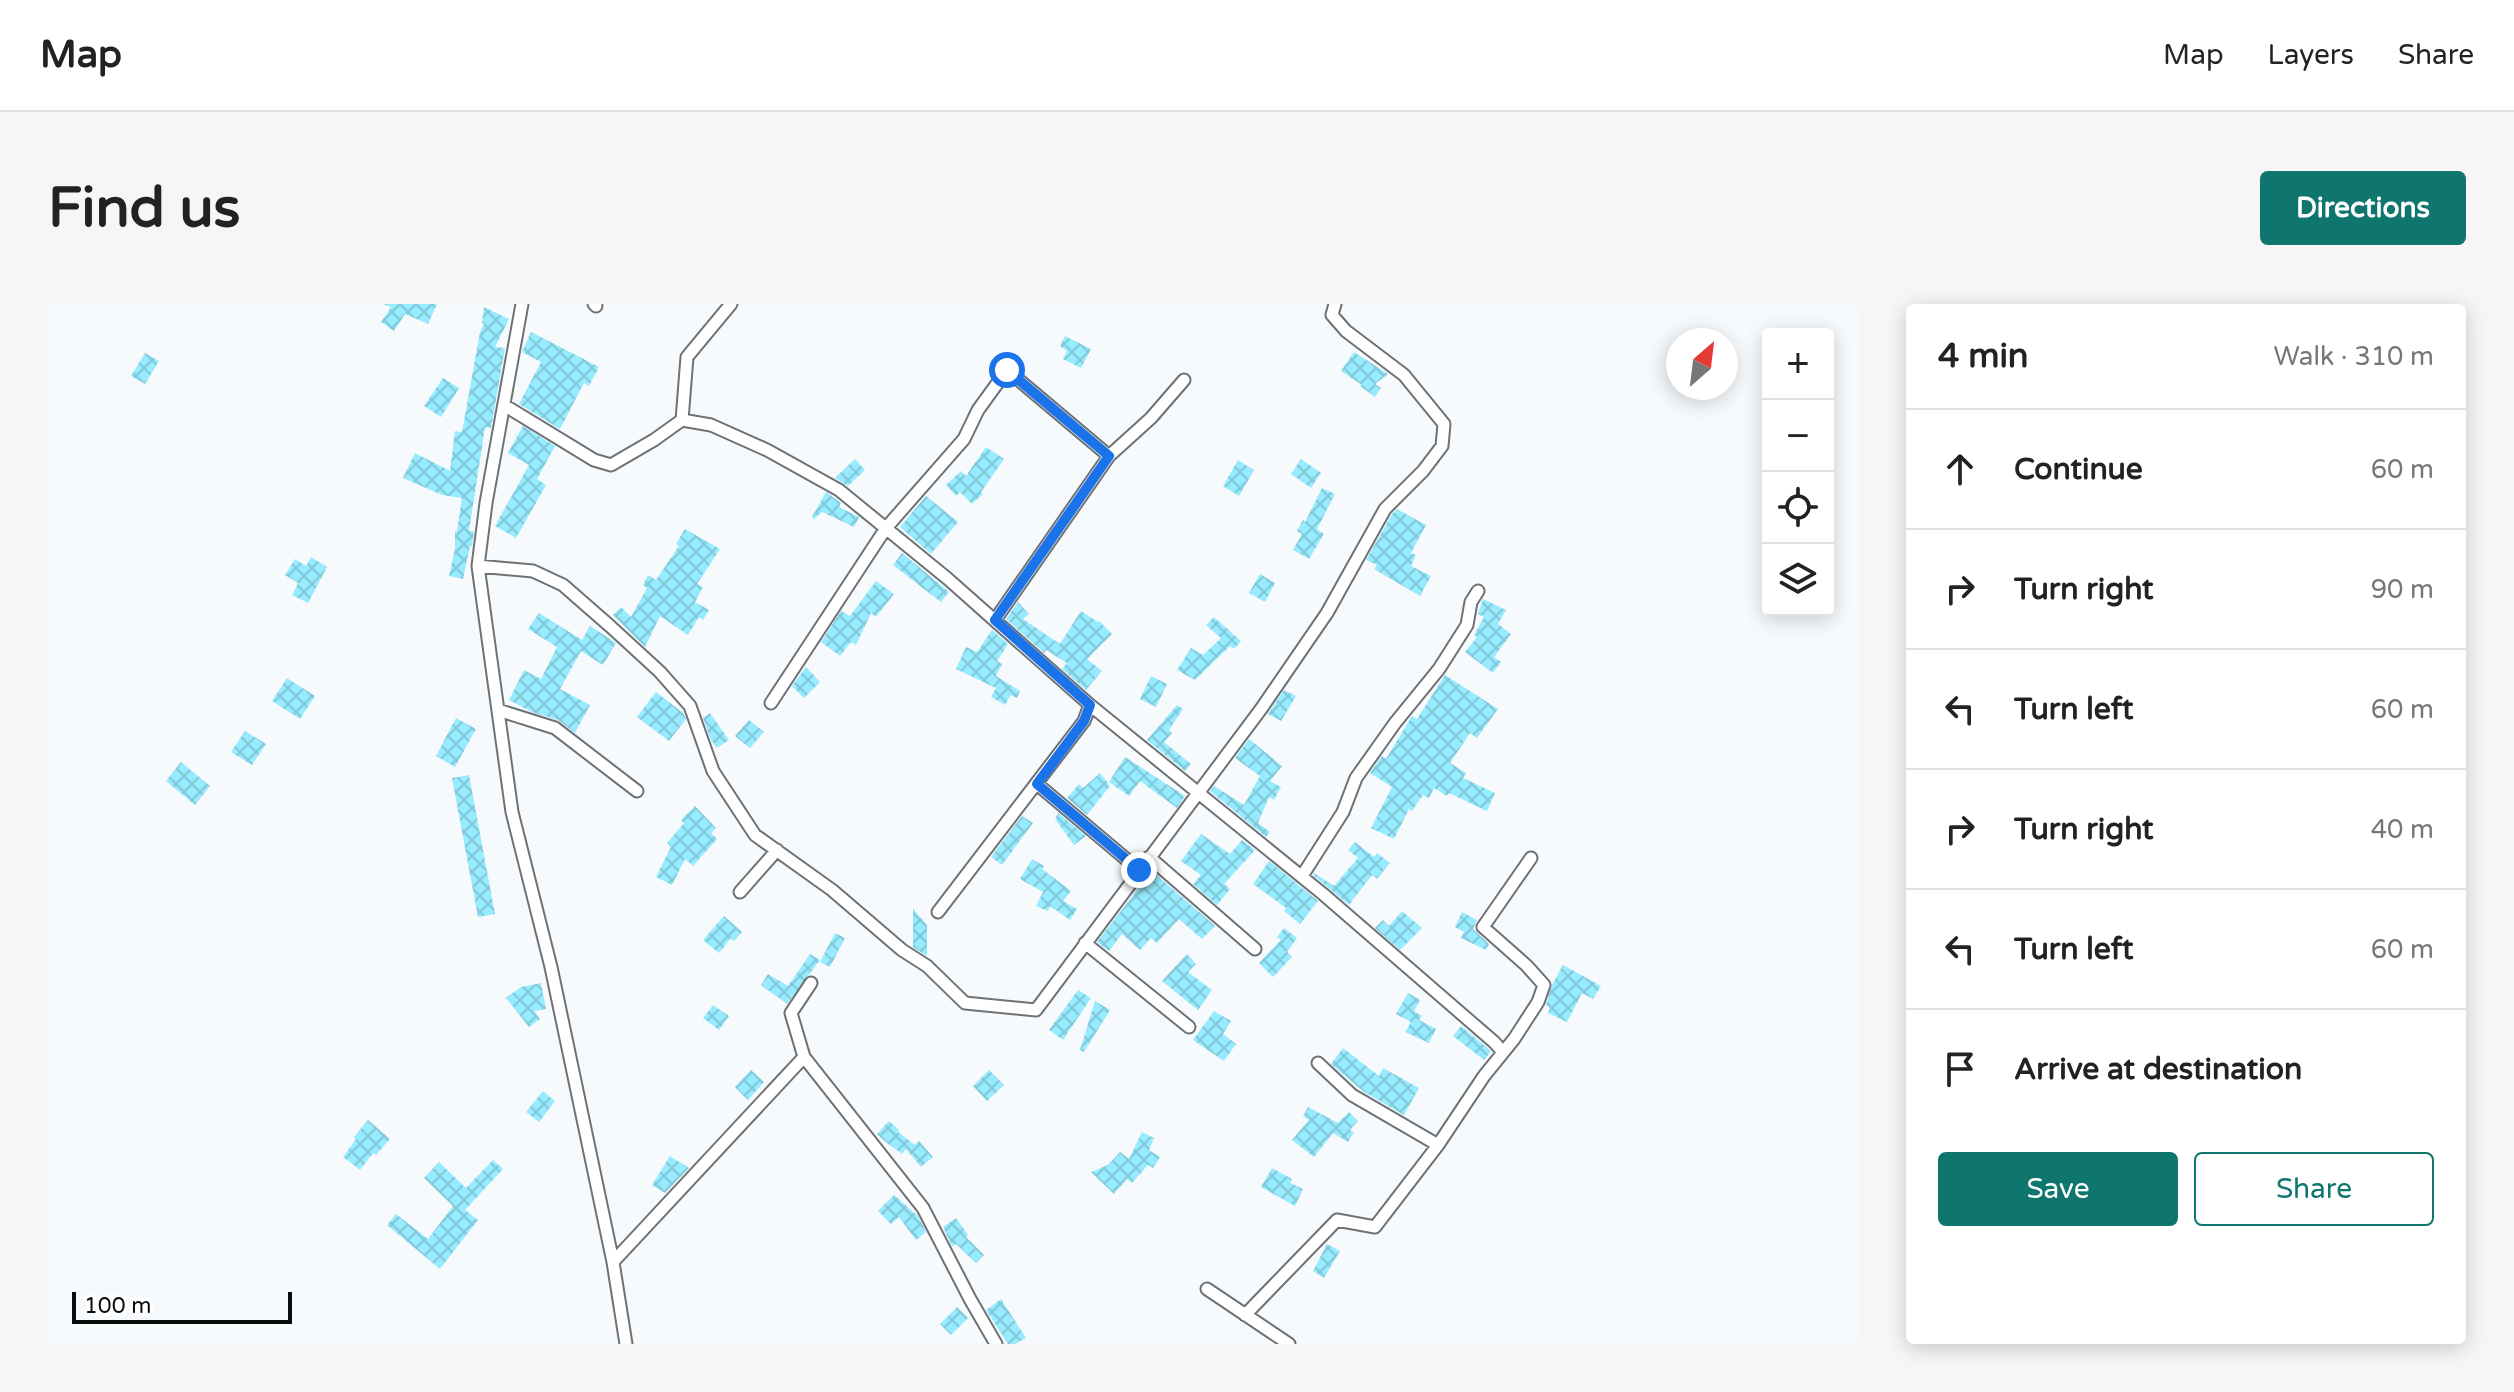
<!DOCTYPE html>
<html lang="en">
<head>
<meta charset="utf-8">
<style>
	:root { --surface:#fff; --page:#f6f6f6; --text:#222; --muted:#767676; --line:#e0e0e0; --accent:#0f766e }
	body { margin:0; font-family:"Varela Round",sans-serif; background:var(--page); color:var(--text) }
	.controls { position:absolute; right:24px; top:24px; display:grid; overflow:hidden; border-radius:8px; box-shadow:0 4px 20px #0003 }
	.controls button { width:72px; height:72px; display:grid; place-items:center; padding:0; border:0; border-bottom:2px solid var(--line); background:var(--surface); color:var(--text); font:40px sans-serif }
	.compass { position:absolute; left:1618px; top:24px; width:72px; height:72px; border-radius:50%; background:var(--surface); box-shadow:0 4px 20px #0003; rotate:28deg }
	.scale { position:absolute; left:24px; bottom:20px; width:220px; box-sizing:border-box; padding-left:8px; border:4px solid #0a0c0c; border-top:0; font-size:22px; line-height:28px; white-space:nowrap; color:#0a0c0c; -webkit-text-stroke:6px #fff; paint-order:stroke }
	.stop { position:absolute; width:24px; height:24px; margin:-18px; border:6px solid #1a73e8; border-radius:50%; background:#fff }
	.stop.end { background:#1a73e8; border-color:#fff; box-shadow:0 2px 8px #0008 }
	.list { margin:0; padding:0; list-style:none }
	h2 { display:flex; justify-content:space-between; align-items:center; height:104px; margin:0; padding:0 32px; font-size:34px }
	h2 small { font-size:26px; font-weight:400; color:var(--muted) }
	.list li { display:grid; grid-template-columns:52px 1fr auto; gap:24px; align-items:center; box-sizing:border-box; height:120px; padding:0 32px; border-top:2px solid var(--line) }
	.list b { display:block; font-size:30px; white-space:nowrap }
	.list em { font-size:26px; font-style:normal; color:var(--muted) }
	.actions { display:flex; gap:16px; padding:24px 32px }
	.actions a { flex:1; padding:18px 0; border:2px solid var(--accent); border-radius:8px; text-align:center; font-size:28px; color:var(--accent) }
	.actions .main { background:var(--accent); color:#fff }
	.icon { flex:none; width:44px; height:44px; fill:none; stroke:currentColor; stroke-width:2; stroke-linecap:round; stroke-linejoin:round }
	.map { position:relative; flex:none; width:1810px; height:1040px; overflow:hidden; border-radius:8px }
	header { display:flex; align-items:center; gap:48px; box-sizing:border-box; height:112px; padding:0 40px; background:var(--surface); border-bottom:2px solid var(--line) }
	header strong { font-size:38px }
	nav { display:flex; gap:44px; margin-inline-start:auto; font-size:28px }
	.intro { display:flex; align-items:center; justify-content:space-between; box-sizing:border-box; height:192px; padding:0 48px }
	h1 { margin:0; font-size:56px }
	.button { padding:20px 36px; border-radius:8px; background:var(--accent); color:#fff; font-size:28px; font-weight:700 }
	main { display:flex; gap:48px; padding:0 48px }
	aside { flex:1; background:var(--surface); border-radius:8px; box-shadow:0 4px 20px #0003 }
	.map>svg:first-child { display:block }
	.building { fill:url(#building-cross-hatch) }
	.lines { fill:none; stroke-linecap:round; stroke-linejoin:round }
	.street-casing { stroke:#6f7274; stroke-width:15 }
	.street { stroke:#fff; stroke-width:11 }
	.route { stroke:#1a73e8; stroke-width:10 }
</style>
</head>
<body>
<header>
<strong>Map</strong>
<nav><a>Map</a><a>Layers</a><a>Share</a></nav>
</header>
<div class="intro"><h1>Find us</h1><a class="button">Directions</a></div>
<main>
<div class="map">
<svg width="1810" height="1040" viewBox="0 0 1810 1040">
	<defs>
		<pattern id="building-cross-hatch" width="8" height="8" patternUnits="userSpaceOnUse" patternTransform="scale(2)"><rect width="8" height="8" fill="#97ebff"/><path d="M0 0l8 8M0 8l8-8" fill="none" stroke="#81c8d9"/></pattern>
	</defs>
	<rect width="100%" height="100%" fill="#f7fafd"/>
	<!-- building -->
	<path class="building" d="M335 0H389L380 20 357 10 346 27 333 18 343 3Z
		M436 3 461 15 447 43 457 44 443 124 437 123 421 227H426L424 242H422L415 275 401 272 407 245V227H409L414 194 394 191 355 174 367 149 402 167 407 127 414 128 432 28 436 20 434 19Z
		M483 28 551 63 541 82 536 79 512 125 471 100 493 58 474 48Z
		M1017 32 1043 45 1033 64 1015 55 1019 47 1012 42Z
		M1306 48 1340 70 1327 80 1333 84 1327 93 1312 82 1314 81 1293 67Z
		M97 49 111 57 97 80 83 72Z
		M395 74 411 84 393 113 376 102Z
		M475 122 507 142 489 175 498 181 468 234 447 222 481 161 460 149Z
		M938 143 956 155 933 188 935 190 924 200 912 188 908 192 898 181 913 167 918 172Z
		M807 155 817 166 800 182 787 174Z
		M1253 155 1273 169 1263 184 1243 170Z
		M1190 156 1206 166 1191 192 1175 182Z
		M1274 184 1287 190 1269 225 1276 230 1261 255 1245 246 1254 230 1249 227 1255 216 1257 218Z
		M778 188 793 199 791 203 811 213 806 223 774 208 766 215 764 213Z
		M878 192 910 218 883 250 852 223Z
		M1349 205 1378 221 1363 249 1368 251 1363 262 1383 272 1372 292 1326 265 1329 261 1318 256 1344 210Z
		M637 225 672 245 649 280 655 283 647 298 661 306 655 316 651 313 640 331 612 312 597 343 565 311 573 303 583 313 599 284 595 281 600 271 608 276 631 242 628 240Z
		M854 249 901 288 893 298 845 261Z
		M263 253 279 263 260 299 244 291 250 279 237 271 247 255 258 262Z
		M1212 270 1227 279 1217 298 1201 289Z
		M828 277 846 290 828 313 823 309 808 341 803 338 792 352 773 338 793 307 802 312Z
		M1435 295 1458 306 1450 320 1463 330 1446 353 1453 358 1445 369 1417 348 1429 333 1426 331 1436 313 1430 310Z
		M970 298 981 310 975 315 1012 340 1033 307 1050 318 1051 317 1064 330 1039 355 1054 367 1038 386 1014 365 1019 359 998 346 996 349 958 315Z
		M491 309 534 336 542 322 568 339 555 361 533 347 512 385 542 401 527 429 510 416 484 408 461 396 476 366 493 375 509 343 480 325Z
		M1166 313 1193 337 1186 345 1182 342 1147 376 1129 366 1143 344 1155 351 1173 334 1158 321Z
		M944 326 960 340 949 357 954 360 948 372 972 387 969 394 963 391 957 401 943 393 948 384 908 365 918 343 929 348Z
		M758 363 772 378 756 394 744 382Z
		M1397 371 1450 405 1429 434 1422 429 1402 459 1418 469 1415 474 1447 489 1439 507 1401 489 1399 492 1386 484 1381 494 1375 491 1364 507 1361 505 1346 535 1323 524 1344 483 1322 469 1334 452 1338 455 1364 412 1369 415Z
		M1103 372 1119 380 1108 403 1092 395Z
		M239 374 267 392 252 415 224 397Z
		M1236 386 1248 392 1233 417 1220 410Z
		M608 388 635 409 638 415 621 437 589 413Z
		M1129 401 1135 405 1121 426 1124 429 1116 438 1143 460 1137 467 1099 436Z
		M662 409 681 436 669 444 663 436 655 414Z
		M408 414 428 425 407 463 388 452Z
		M701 416 716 428 702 444 687 432Z
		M197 427 218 440 204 461 183 448Z
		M1201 435 1234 462 1222 477 1233 483 1226 496 1221 493 1210 519 1222 528 1218 533 1162 487 1166 482 1196 501 1212 472 1187 454Z
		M1077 453 1137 492 1129 504 1092 477 1081 492 1061 478Z
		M133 458 162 482 147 501 118 477Z
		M1052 469 1062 482 1039 511 1019 494 1031 480 1035 484Z
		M421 471 447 610 430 613 404 474Z
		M647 502 668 524 663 529 669 535 645 562 637 555 624 581 608 573 623 543 619 539 636 519 633 516Z
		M1009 508 1038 532 1026 541 1007 515 1010 510Z
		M974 512 985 519 954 561 943 553Z
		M1153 530 1182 550 1194 536 1207 546 1176 580 1182 585 1169 601 1145 580 1153 571 1133 557Z
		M1307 538 1326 553 1329 549 1342 559 1329 575 1324 571 1301 601 1265 571 1266 569 1286 582 1310 554 1300 546Z
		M984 555 996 562 994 565 1023 587 1015 597 1029 605 1022 616 1002 602 1000 607 988 602 995 588 972 575Z
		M1221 557 1270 597 1252 620 1236 607 1238 604 1205 580Z
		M1104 567 1167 622 1154 635 1131 615 1109 639 1103 634 1092 646 1074 630 1061 647 1049 638Z
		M865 605 879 621V652L865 643Z
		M1354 607 1374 624 1352 646 1327 624 1335 616 1341 622Z
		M1414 608 1429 616 1425 625 1441 640 1438 646 1413 634 1416 628 1407 623Z
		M676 612 694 628 686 637 683 634 671 649 655 636Z
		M1236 624 1249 634 1239 648 1244 653 1225 673 1211 659 1233 636 1229 633Z
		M787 629 797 634 782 663 772 658Z
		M762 650 772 656 739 700 713 681 720 670 740 682Z
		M1139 650 1148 660 1140 668 1164 686 1150 706 1114 677Z
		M1515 661 1553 682 1545 695 1534 689 1519 718 1500 709 1502 704 1498 701 1504 681Z
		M493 679 498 705 486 707 492 715 481 723 458 694 473 683Z
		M1030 686 1043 694 1015 736 1001 726Z
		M1360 689 1372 696 1366 707 1374 712 1371 716 1388 725 1381 739 1357 728 1363 718 1348 710Z
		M1047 697 1062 706 1036 748 1032 746Z
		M665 701 681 712 671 726 655 714Z
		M1166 707 1183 717 1175 730 1188 740 1176 757 1145 736Z
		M1413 722 1443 747 1436 756 1405 732Z
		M1295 744 1331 772 1335 764 1371 784 1356 811 1316 788 1283 760Z
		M703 766 716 778 700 796 687 783Z
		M941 766 956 781 939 797 925 782Z
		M495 787 507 797 491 818 478 808Z
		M1260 803 1290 819 1301 808 1310 817 1302 826 1306 828 1300 838 1285 829 1266 853 1244 836 1261 816 1255 812Z
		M320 816 342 835 328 851 325 849 312 866 295 853 308 835 306 833Z
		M841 817 851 826 850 828 867 841 871 837 885 853 873 863 858 845 854 850 839 839 829 830Z
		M1094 828 1106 834 1101 846 1112 853 1105 864 1100 861 1084 879 1079 875 1066 890 1043 868 1060 861 1072 848 1081 855Z
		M622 852 641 864 617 889 604 881Z
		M445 856 455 865 417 906 430 916 392 965 339 921 348 910 380 935 405 902 376 874 391 858 418 884Z
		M1224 864 1244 875 1242 879 1255 885 1247 902 1213 883Z
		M846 891 870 912 878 928 868 936 851 913 843 920 830 907Z
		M908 914 920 931 918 933 936 951 928 959 908 940 904 942 895 923Z
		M1279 940 1292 947 1276 974 1265 967Z
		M953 995 978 1034 967 1040H960L938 1006Z
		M909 1003 920 1014 903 1031 892 1020Z"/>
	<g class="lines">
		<!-- street casing -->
		<g class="street-casing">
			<path id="street" d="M474 0 438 199 430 262 464 508 503 663 565 958 578 1040
				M546 0 548 2
				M456 101 546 156 563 161 606 136 634 116 663 121 719 146 791 186 900 275 1042 401 1275 590 1446 738 1455 748
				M634 116 639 53 683 0
				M1061 152 1103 114 1136 76
				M430 262 485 267 515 281 563 323 612 368 642 402 665 467 707 531 784 586 854 646 879 662 917 699 988 706 1213 405 1279 309 1337 205 1375 167 1394 142 1396 120 1356 71 1298 27 1284 11 1287 0
				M723 399 838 224 916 135 930 106 959 66 1061 152 947 316
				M450 406 507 424 589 487
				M989 480 1091 566
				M1101 553 1207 645
				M1254 572 1295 508 1308 474 1347 419 1391 365 1419 321 1423 298 1430 287
				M692 588 729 546
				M890 608 1036 417 1042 401
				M1037 639 1141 723
				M756 753 743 709 763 679
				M1270 759 1304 791 1390 841
				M565 958 756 753 875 904 922 995 948 1040
				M1159 985 1241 1040
				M1197 1011 1289 916 1327 923 1390 841 1436 772 1466 735 1490 698 1496 681 1479 662 1435 623 1483 554"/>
		</g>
		<!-- street -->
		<use href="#street" class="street"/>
	</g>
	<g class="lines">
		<!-- route -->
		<path class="route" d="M959 66 1061 152 947 316 1042 401 1036 417 989 480 1091 566"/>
	</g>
</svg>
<div class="controls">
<button>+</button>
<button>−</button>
<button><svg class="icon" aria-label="locate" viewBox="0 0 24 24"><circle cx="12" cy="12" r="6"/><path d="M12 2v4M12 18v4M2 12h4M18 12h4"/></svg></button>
<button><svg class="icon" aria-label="layers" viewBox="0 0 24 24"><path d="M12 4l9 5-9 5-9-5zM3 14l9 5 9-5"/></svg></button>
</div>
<svg class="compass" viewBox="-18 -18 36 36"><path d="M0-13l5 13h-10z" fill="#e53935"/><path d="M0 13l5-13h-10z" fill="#767676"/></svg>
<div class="scale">100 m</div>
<div class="stop" style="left:959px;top:66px"></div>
<div class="stop end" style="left:1091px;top:566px"></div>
</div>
<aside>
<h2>4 min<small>Walk · 310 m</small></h2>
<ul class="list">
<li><svg class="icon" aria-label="ahead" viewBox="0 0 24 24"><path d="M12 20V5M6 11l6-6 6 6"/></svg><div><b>Continue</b></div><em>60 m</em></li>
<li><svg class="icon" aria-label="right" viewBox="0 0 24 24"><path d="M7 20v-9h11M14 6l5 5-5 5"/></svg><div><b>Turn right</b></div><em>90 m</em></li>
<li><svg class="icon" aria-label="left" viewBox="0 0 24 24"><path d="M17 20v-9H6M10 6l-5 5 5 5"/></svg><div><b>Turn left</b></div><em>60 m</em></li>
<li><svg class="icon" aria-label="right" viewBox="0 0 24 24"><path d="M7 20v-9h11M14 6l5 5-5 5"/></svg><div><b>Turn right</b></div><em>40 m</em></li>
<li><svg class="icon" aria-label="left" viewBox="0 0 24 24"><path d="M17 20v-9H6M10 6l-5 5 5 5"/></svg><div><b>Turn left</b></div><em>60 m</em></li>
<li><svg class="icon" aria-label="arrive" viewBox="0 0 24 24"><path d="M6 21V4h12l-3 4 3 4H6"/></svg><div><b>Arrive at destination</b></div></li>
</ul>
<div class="actions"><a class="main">Save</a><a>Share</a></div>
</aside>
</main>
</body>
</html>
